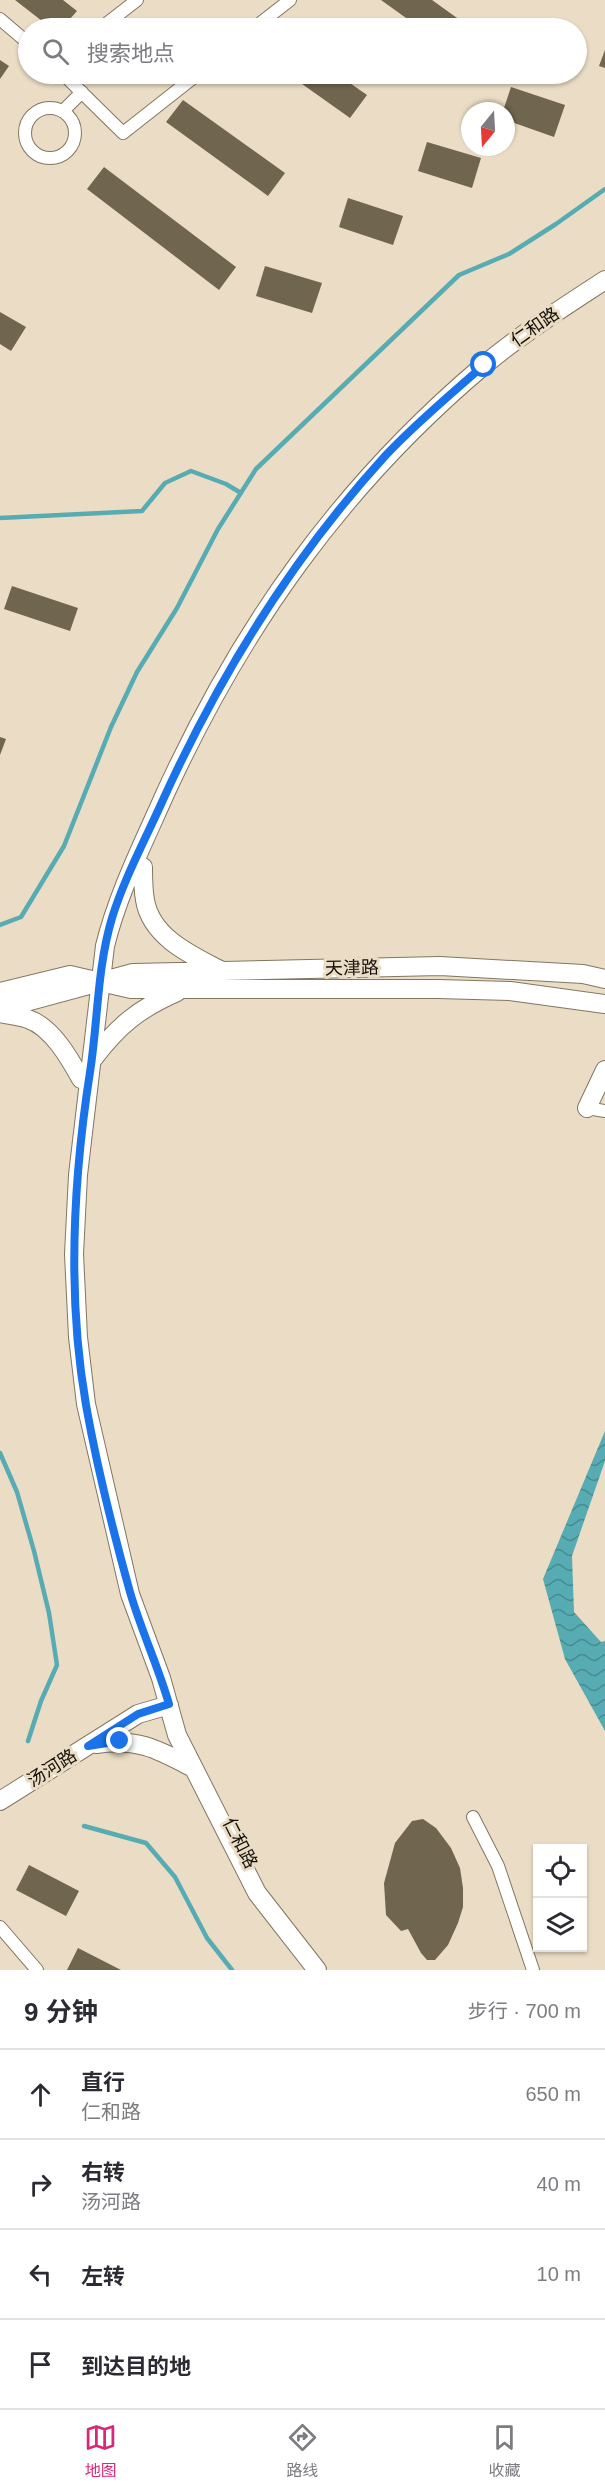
<!DOCTYPE html>
<html lang="zh">
<head>
<meta charset="utf-8">
<style>
	:root { --surface:#fff; --page:#f7f7f7; --text:#2b2b33; --muted:#7c7c81; --line:#e1e1e2; --accent:#db2777 }
	body { margin:0; font-family:Arial,"Noto Sans SC",sans-serif; background:var(--page); color:var(--text) }
	.controls { position:absolute; right:18px; bottom:18px; display:grid; overflow:hidden; border-radius:0px; box-shadow:0 2px 4px #0004 }
	.controls button { width:54px; height:54px; display:grid; place-items:center; padding:0; border:0; border-bottom:2px solid var(--line); background:var(--surface); color:var(--text); font:30px sans-serif }
	.compass { position:absolute; left:461px; top:102px; width:54px; height:54px; border-radius:50%; background:var(--surface); box-shadow:0 2px 4px #0004; rotate:198deg }
	.stop { position:absolute; width:18px; height:18px; margin:-14px; border:4px solid #1a73e8; border-radius:50%; background:#fff }
	.stop.end { background:#1a73e8; border-color:#fff; box-shadow:0 2px 6px #0008 }
	.list { margin:0; padding:0; list-style:none }
	h2 { display:flex; justify-content:space-between; align-items:center; height:78px; margin:0; padding:0 24px; font-size:26px }
	h2 small { font-size:20px; font-weight:400; color:var(--muted) }
	.list li { display:grid; grid-template-columns:39px 1fr auto; gap:18px; align-items:center; box-sizing:border-box; height:90px; padding:0 24px; border-top:2px solid var(--line) }
	.list b { display:block; font-size:22px; white-space:nowrap }
	.list p { margin:0; font-size:20px; white-space:nowrap; color:var(--muted) }
	.list em { font-size:20px; font-style:normal; color:var(--muted) }
	.icon { flex:none; width:33px; height:33px; fill:none; stroke:currentColor; stroke-width:2; stroke-linecap:round; stroke-linejoin:round }
	.map { position:relative; flex:none; width:605px; height:1970px; overflow:hidden }
	.search { position:absolute; background:var(--surface); box-shadow:0 2px 4px #0004; left:18px; right:18px; top:18px; height:66px; display:flex; align-items:center; gap:15px; box-sizing:border-box; padding:0 21px; border-radius:33px; color:var(--muted); font-size:22px }
	.sheet { height:438px; background:var(--surface) }
	nav { display:flex; justify-content:space-around; align-items:center; box-sizing:border-box; height:84px; border-top:2px solid var(--line); background:var(--surface); font-size:16px; color:var(--muted) }
	nav a { display:grid; justify-items:center; gap:3px }
	nav .on { color:var(--accent) }
	.map>svg:first-child { display:block }
	.water { fill:url(#water-waves) }
	.lines { fill:none; stroke-linecap:round; stroke-linejoin:round }
	.stream { stroke:#56acb2; stroke-width:4.5 }
	.building { fill:#70654f }
	.street-casing { stroke:#827660; stroke-width:14 }
	.secondary-casing { stroke:#827660; stroke-width:20 }
	.street { stroke:#fff; stroke-width:12 }
	.secondary { stroke:#fff; stroke-width:18 }
	.route { stroke:#1a73e8; stroke-width:8 }
	.labels { text-anchor:middle; dominant-baseline:central; stroke-width:6; stroke-linejoin:round; paint-order:stroke }
	.street-label { font-size:18px; fill:#141007; stroke:#ebddc5 }
</style>
</head>
<body>
<div class="map">
<svg width="605" height="1970" viewBox="0 0 605 1970">
	<defs>
		<pattern id="water-waves" width="16" height="10" patternUnits="userSpaceOnUse" patternTransform="scale(1.5)"><rect width="16" height="10" fill="#56acb2"/><path d="M0 5q4-4 8 0t8 0" fill="none" stroke="#468b8f"/></pattern>
	</defs>
	<rect width="100%" height="100%" fill="#ebddc5"/>
	<!-- water -->
	<path class="water" d="M605 1431V1461L572 1556 574 1612 601 1642 605 1641V1731L565 1659 543 1579Z"/>
	<g class="lines">
		<!-- stream -->
		<path class="stream" d="M0 518 142 511 165 483 191 471 226 484 241 493
			M0 925 21 917 64 846 111 727 137 672 177 608 218 529 256 469 459 275 509 254 556 224 605 189
			M0 1453 17 1492 34 1551 49 1613 57 1665 41 1701 28 1741
			M84 1826 146 1843 175 1877 207 1938 232 1970"/>
	</g>
	<!-- building -->
	<path class="building" d="M15 0H63L77 11 62 28H51Z
		M381 0H432L471 28H420Z
		M605 50V68L599 66Z
		M0 60 9 66 0 79Z
		M288 74H337L367 95 350 118Z
		M511 87 565 105 554 137 506 120V111H503Z
		M183 100 285 173 268 196 166 122Z
		M427 142 481 158 472 188 418 171Z
		M104 167 236 267 219 290 87 189Z
		M348 198 403 216 393 245 339 227Z
		M265 266 322 283 312 313 256 296Z
		M0 312 26 327 11 351 0 344Z
		M12 586 78 608 70 631 4 609Z
		M0 737 6 739 0 755Z
		M423 1819 436 1828 451 1848 460 1868 463 1888V1907L458 1923 448 1945 435 1960H427L421 1953 408 1929 401 1931 386 1915 384 1883 395 1843 412 1821Z
		M29 1865 79 1891 66 1916 16 1890Z
		M78 1948 121 1970H67Z"/>
	<g class="lines">
		<!-- street casing -->
		<g class="street-casing">
			<path id="street" d="M0 19 28 43
				M101 28 137 0
				M254 28 290 0
				M63 74 123 133 198 74
				M25 133a25 25 0 1 1 50 0a25 25 0 1 1-50 0Z
				M63 111 82 92
				M587 1108 605 1111
				M473 1817 498 1866 533 1970
				M0 1927 37 1970"/>
		</g>
		<!-- secondary casing -->
		<g class="secondary-casing">
			<path id="secondary" d="M143 867C143 878 143 889 145 900 151 937 191 955 220 970
				M0 992 70 975 131 989H438L510 991 605 1004
				M0 1009 133 973 440 966 583 974 605 979
				M0 1013C9 1015 20 1016 28 1019 52 1027 70 1059 81 1079
				M93 1059C118 1026 138 1009 177 992
				M587 1108 605 1070
				M96 1744C138 1738 157 1749 193 1768
				M0 1801 138 1714 169 1705
				M317 1970 257 1893 177 1735 161 1678 130 1594 86 1404 78 1337 74 1254 78 1175 105 946C118 893 143 844 165 794 242 626 341 486 483 366 521 334 564 307 605 280"/>
		</g>
		<!-- street -->
		<use href="#street" class="street"/>
		<!-- secondary -->
		<use href="#secondary" class="secondary"/>
	</g>
	<g class="lines">
		<!-- route -->
		<path class="route" d="M120 1741 88 1746 138 1714 169 1704C158 1666 141 1630 130 1592 113 1531 97 1467 86 1405 67 1296 73 1181 90 1072 98 1021 97 968 112 918 124 879 145 840 162 802 220 674 291 559 386 455 416 423 451 394 484 365"/>
	</g>
	<g class="labels">
		<!-- street labels -->
		<g class="street-label">
			<text transform="translate(535 327) rotate(-35)">仁和路</text>
			<text transform="translate(352 968) rotate(-1)">天津路</text>
			<text transform="translate(52 1768) rotate(-32)">汤河路</text>
			<text transform="translate(240 1843) rotate(63)">仁和路</text>
		</g>
	</g>
</svg>
<div class="controls">
<button><svg class="icon" aria-label="locate" viewBox="0 0 24 24"><circle cx="12" cy="12" r="6"/><path d="M12 2v4M12 18v4M2 12h4M18 12h4"/></svg></button>
<button><svg class="icon" aria-label="layers" viewBox="0 0 24 24"><path d="M12 4l9 5-9 5-9-5zM3 14l9 5 9-5"/></svg></button>
</div>
<svg class="compass" viewBox="-18 -18 36 36"><path d="M0-13l5 13h-10z" fill="#e53935"/><path d="M0 13l5-13h-10z" fill="#7c7c81"/></svg>
<div class="stop" style="left:484px;top:365px"></div>
<div class="stop end" style="left:120px;top:1741px"></div>
<div class="search"><svg class="icon" aria-label="search" viewBox="0 0 24 24"><circle cx="10" cy="10" r="6"/><path d="M15 15l6 6"/></svg>搜索地点</div>
</div>
<section class="sheet">
<h2>9 分钟<small>步行 · 700 m</small></h2>
<ul class="list">
<li><svg class="icon" aria-label="ahead" viewBox="0 0 24 24"><path d="M12 20V5M6 11l6-6 6 6"/></svg><div><b>直行</b><p>仁和路</p></div><em>650 m</em></li>
<li><svg class="icon" aria-label="right" viewBox="0 0 24 24"><path d="M7 20v-9h11M14 6l5 5-5 5"/></svg><div><b>右转</b><p>汤河路</p></div><em>40 m</em></li>
<li><svg class="icon" aria-label="left" viewBox="0 0 24 24"><path d="M17 20v-9H6M10 6l-5 5 5 5"/></svg><div><b>左转</b></div><em>10 m</em></li>
<li><svg class="icon" aria-label="arrive" viewBox="0 0 24 24"><path d="M6 21V4h12l-3 4 3 4H6"/></svg><div><b>到达目的地</b></div></li>
</ul>
</section>
<nav>
<a class="on"><svg class="icon" aria-label="map" viewBox="0 0 24 24"><path d="M3 6l6-2 6 2 6-2v14l-6 2-6-2-6 2zM9 4v14M15 6v14"/></svg>地图</a>
<a><svg class="icon" aria-label="directions" viewBox="0 0 24 24"><path d="M12 3l9 9-9 9-9-9zM9 14v-3h6M13 9l2 2-2 2"/></svg>路线</a>
<a><svg class="icon" aria-label="saved" viewBox="0 0 24 24"><path d="M7 4h10v16l-5-4-5 4z"/></svg>收藏</a>
</nav>
</body>
</html>
